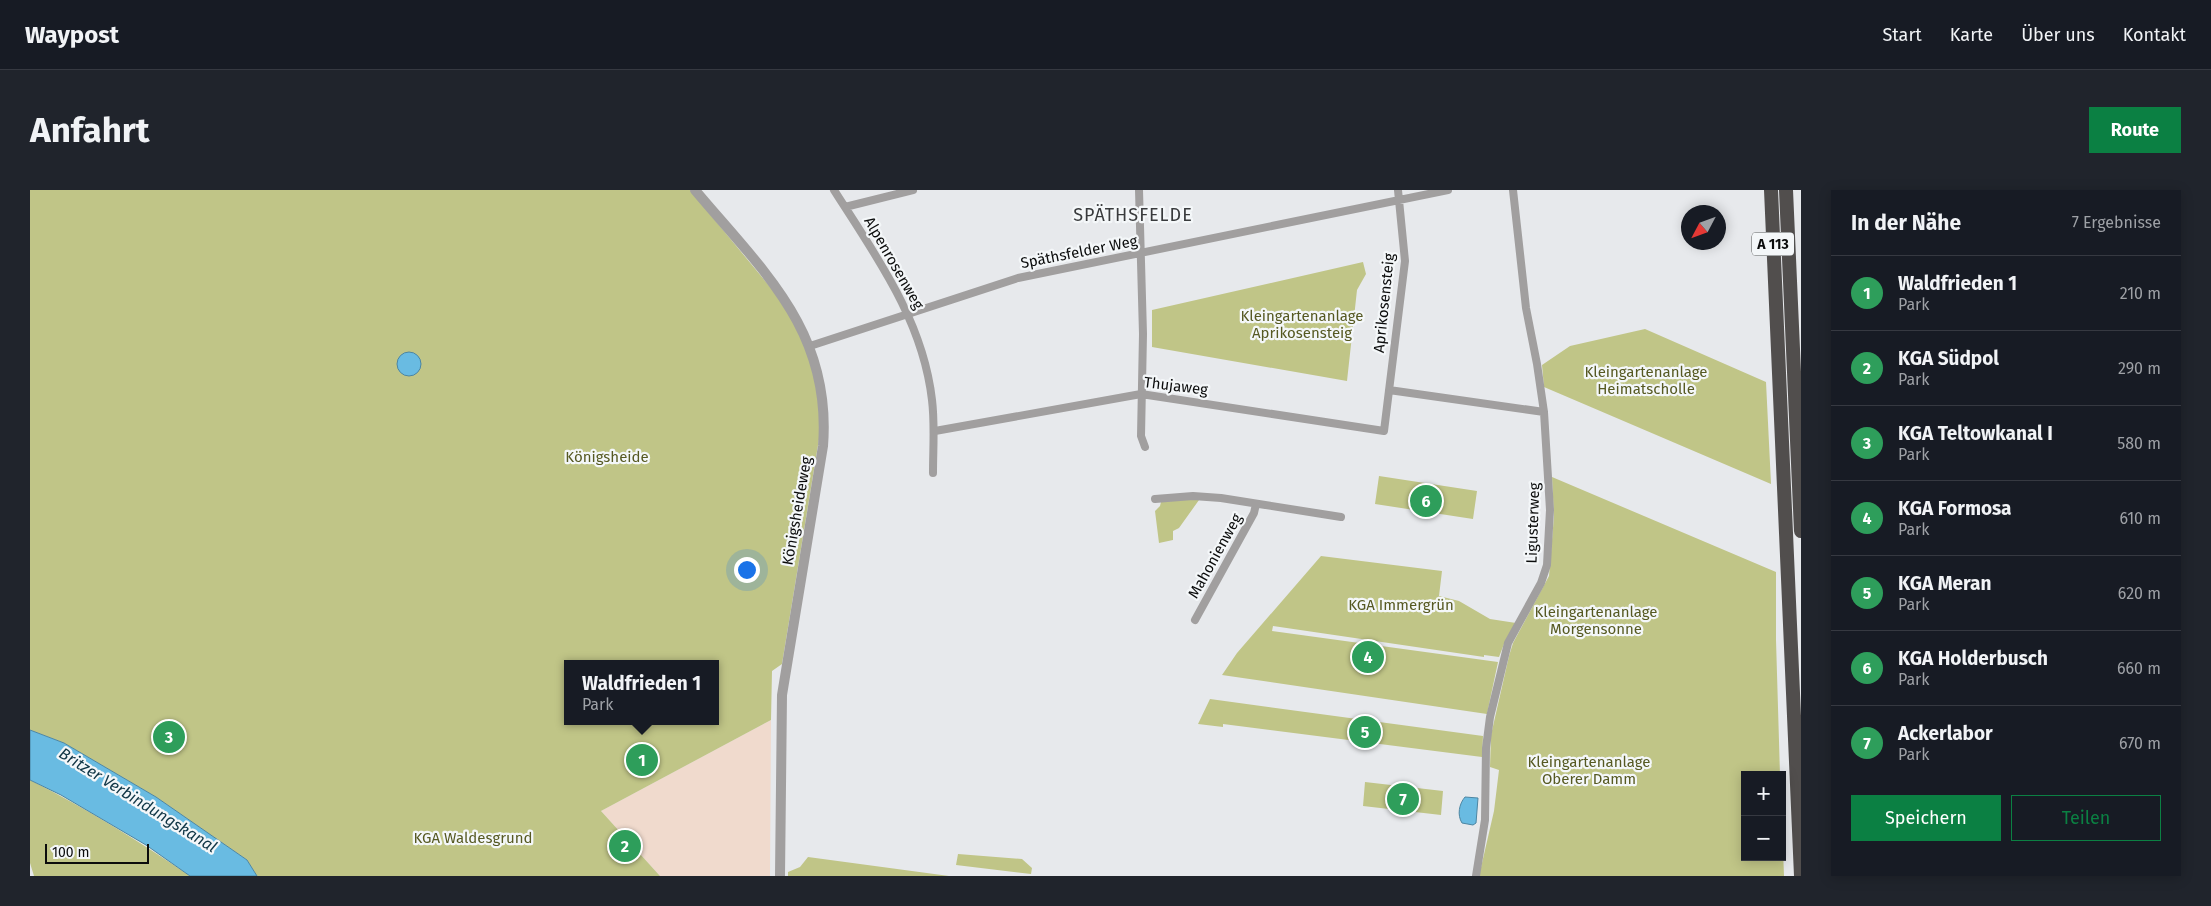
<!DOCTYPE html>
<html lang="de">
<head>
<meta charset="utf-8">
<style>
	:root { --surface:#171b24; --page:#20242c; --text:#f1f3f6; --muted:#9ea1a6; --line:#363941; --accent:#0b8043 }
	body { margin:0; font-family:"Fira Sans",sans-serif; background:var(--page); color:var(--text) }
	.controls { position:absolute; right:15px; bottom:15px; display:grid; overflow:hidden; border-radius:0px; box-shadow:0 2px 12px #0003 }
	.controls button { width:45px; height:45px; display:grid; place-items:center; padding:0; border:0; border-bottom:1px solid var(--line); background:var(--surface); color:var(--text); font:25px sans-serif }
	.compass { position:absolute; left:1651px; top:15px; width:45px; height:45px; border-radius:50%; background:var(--surface); box-shadow:0 2px 12px #0003; rotate:229deg }
	.scale { position:absolute; left:15px; bottom:12px; width:104px; box-sizing:border-box; padding-left:5px; border:2px solid #0b0c0c; border-top:0; font-size:14px; line-height:18px; white-space:nowrap; color:#0b0c0c; -webkit-text-stroke:4px #f4f7f9; paint-order:stroke }
	.you { position:absolute; left:716px; top:379px; width:18px; height:18px; margin:-12px; border:4px solid #fff; border-radius:50%; background:#1a73e8; box-shadow:0 0 0 8px #1a73e833 }
	.badge { display:grid; place-items:center; width:32px; height:32px; border-radius:50%; background:var(--accent); color:#fff; font-size:16px; font-weight:700 }
	.pin { position:absolute; translate:-50% -50%; border:2px solid #fff; box-shadow:0 1px 5px #0006 }
	.popup { position:absolute; left:534px; top:470px; width:155px; height:65px; box-sizing:border-box; display:grid; place-content:center; border-radius:0px; background:var(--surface); filter:drop-shadow(0 1px 4px #0005); font-size:16px; white-space:nowrap; color:var(--muted) }
	.popup b { font-size:19px; color:var(--text) }
	.popup::after { content:''; position:absolute; left:50%; top:100%; margin-left:-10px; border:10px solid transparent; border-top-color:var(--surface) }
	.list { margin:0; padding:0; list-style:none }
	h2 { display:flex; justify-content:space-between; align-items:center; height:65px; margin:0; padding:0 20px; font-size:21px }
	h2 small { font-size:16px; font-weight:400; color:var(--muted) }
	.list li { display:grid; grid-template-columns:32px 1fr auto; gap:15px; align-items:center; box-sizing:border-box; height:75px; padding:0 20px; border-top:1px solid var(--line) }
	.list b { display:block; font-size:19px; white-space:nowrap }
	.list p { margin:0; font-size:16px; white-space:nowrap; color:var(--muted) }
	.list em { font-size:16px; font-style:normal; color:var(--muted) }
	.actions { display:flex; gap:10px; padding:15px 20px }
	.actions a { flex:1; padding:11px 0; border:1px solid var(--accent); border-radius:0px; text-align:center; font-size:18px; color:var(--accent) }
	.actions .main { background:var(--accent); color:#fff }
	.map { position:relative; flex:none; width:1771px; height:686px; overflow:hidden; border-radius:0px }
	header { display:flex; align-items:center; gap:30px; box-sizing:border-box; height:70px; padding:0 25px; background:var(--surface); border-bottom:1px solid var(--line) }
	header strong { font-size:24px }
	nav { display:flex; gap:28px; margin-inline-start:auto; font-size:18px }
	.intro { display:flex; align-items:center; justify-content:space-between; box-sizing:border-box; height:120px; padding:0 30px }
	h1 { margin:0; font-size:35px }
	.button { padding:12px 22px; border-radius:0px; background:var(--accent); color:#fff; font-size:18px; font-weight:700 }
	main { display:flex; gap:30px; padding:0 30px }
	aside { flex:1; background:var(--surface); border-radius:0px; box-shadow:0 2px 12px #0003 }
	.map>svg:first-child { display:block }
	.industrial { fill:#f0dacd }
	.green { fill:#c0c587; fill-rule:evenodd }
	.water { fill:#69bbe2; stroke:#4d86a2 }
	.lines { fill:none; stroke-linecap:round; stroke-linejoin:round }
	.minor { stroke:#a19f9f; stroke-width:8 }
	.tertiary { stroke:#a19f9f; stroke-width:10 }
	.motorway { stroke:#514e4d; stroke-width:14 }
	.labels { text-anchor:middle; dominant-baseline:central; stroke-width:4.5; stroke-linejoin:round; paint-order:stroke }
	.shield { fill:#f4f7f9; stroke:#515253; stroke-width:1 }
	.shield-label { font-size:14px; font-weight:bold; fill:#0b0c0c }
	.street-label { font-size:15px; fill:#0b0c0c; stroke:#f4f7f9 }
	.park-label { font-size:15px; fill:#565922; stroke:#f4f7f9 }
	.water-label { font-size:16px; font-style:italic; fill:#103646; stroke:#f4f7f9 }
	.quarter-label { font-size:18px; letter-spacing:1px; fill:#393b3d; stroke:#f4f7f9 }
</style>
</head>
<body>
<header>
<strong>Waypost</strong>
<nav><a>Start</a><a>Karte</a><a>Über uns</a><a>Kontakt</a></nav>
</header>
<div class="intro"><h1>Anfahrt</h1><a class="button">Route</a></div>
<main>
<div class="map">
<svg width="1771" height="686" viewBox="0 0 1771 686">
	<rect width="100%" height="100%" fill="#e7e9ec"/>
	<!-- industrial -->
	<path class="industrial" d="M741 530 740 686H630L571 621Z"/>
	<!-- green -->
	<path class="green" d="M0 0H660L750 109 774 151 788 202 790 243 752 474 742 481 741 530 571 621 630 686H227L217 670 126 607 34 553 0 540ZM538 474H686V531H538Z
		M1333 72 1336 84 1327 100 1317 191 1122 157V120Z
		M1615 139 1736 192 1741 294 1514 197 1512 175 1540 156Z
		M1349 286 1447 301 1443 329 1345 314Z
		M1522 287 1746 382V450L1750 585H1715V667H1752V632L1754 686H1449L1464 621 1469 580 1460 577 1461 545 1479 466 1483 453 1519 386 1524 326Z
		M1163 309 1169 310 1149 338 1143 341V350L1129 353 1125 321 1130 316 1131 312Z
		M1291 366 1412 381 1409 406 1429 411 1460 429 1486 433 1474 454 1469 467 1454 465V467L1243 436 1242 441 1468 472 1457 524 1192 485 1207 463Z
		M1180 509 1453 546 1452 567 1193 534V537L1168 534Z
		M0 590C56 618 109 651 160 686H4L0 673Z
		M1335 592 1413 601 1411 625 1333 616Z
		M928 664 992 669 1002 678 1001 684 926 675Z
		M778 667 919 686H758V682L770 677Z"/>
	<!-- water -->
	<path class="water" d="M367 174a12 12 0 1 1 24 0a12 12 0 1 1-24 0Z
		M0 540 34 553 126 607 217 670 227 686H160L116 655 31 605 0 590Z
		M1435 607 1448 608 1446 633 1443 635 1432 633C1427 625 1429 614 1435 607Z"/>
	<g class="lines">
		<!-- minor -->
		<path class="minor" d="M804 0C846 66 893 130 902 210 905 234 903 258 903 283
			M1109 0 1113 144 1111 246 1115 257
			M815 17 883 0
			M780 156 988 88 1418 0
			M1359 200 1514 222
			M905 241 1111 204 1354 241 1375 71 1368 0
			M1125 309 1163 306 1191 308 1311 327
			M1165 430 1224 323 1226 314
			M1446 686 1455 630 1456 558 1460 527 1478 453 1511 393 1517 375 1518 356 1520 320 1514 222 1507 174 1496 118 1483 0"/>
		<!-- tertiary -->
		<path class="tertiary" d="M665 0C733 81 802 141 793 256L752 505 750 686"/>
		<!-- motorway -->
		<path class="motorway" d="M1741 0 1771 686
			M1756 0 1771 341"/>
	</g>
	<g class="labels">
		<!-- shield labels -->
		<rect class="shield" x="1722" y="42.5" width="42" height="23" rx="4"/>
		<g class="shield-label">
			<text x="1743" y="54">A 113</text>
		</g>
		<!-- street labels -->
		<g class="street-label">
			<text transform="translate(1049 62) rotate(-11)">Späthsfelder Weg</text>
			<text transform="translate(864 73) rotate(60)">Alpenrosenweg</text>
			<text transform="translate(1354 113) rotate(-84)">Aprikosensteig</text>
			<text transform="translate(1146 196) rotate(7)">Thujaweg</text>
			<text transform="translate(767 321) rotate(-80)">Königsheideweg</text>
			<text transform="translate(1503 333) rotate(-88)">Ligusterweg</text>
			<text transform="translate(1185 366) rotate(-61)">Mahonienweg</text>
		</g>
		<!-- park labels -->
		<g class="park-label">
			<text x="1272" y="126">Kleingartenanlage<tspan x="1272" dy="17">Aprikosensteig</tspan></text>
			<text x="1616" y="182">Kleingartenanlage<tspan x="1616" dy="17">Heimatscholle</tspan></text>
			<text x="577" y="267">Königsheide</text>
			<text x="1371" y="415">KGA Immergrün</text>
			<text x="1566" y="422">Kleingartenanlage<tspan x="1566" dy="17">Morgensonne</tspan></text>
			<text x="1559" y="572">Kleingartenanlage<tspan x="1559" dy="17">Oberer Damm</tspan></text>
			<text x="443" y="648">KGA Waldesgrund</text>
		</g>
		<!-- water labels -->
		<g class="water-label">
			<text transform="translate(108 610) rotate(32)">Britzer Verbindungskanal</text>
		</g>
		<!-- quarter labels -->
		<g class="quarter-label">
			<text x="1103" y="25">SPÄTHSFELDE</text>
		</g>
	</g>
</svg>
<div class="controls">
<button>+</button>
<button>−</button>
</div>
<svg class="compass" viewBox="-18 -18 36 36"><path d="M0-13l5 13h-10z" fill="#e53935"/><path d="M0 13l5-13h-10z" fill="#9ea1a6"/></svg>
<div class="scale">100 m</div>
<div class="you"></div>
<div class="pin badge" style="left:612px;top:570px;background:#2e9e5b">1</div>
<div class="popup"><b>Waldfrieden 1</b>Park</div>
<div class="pin badge" style="left:595px;top:656px;background:#2e9e5b">2</div>
<div class="pin badge" style="left:139px;top:547px;background:#2e9e5b">3</div>
<div class="pin badge" style="left:1338px;top:467px;background:#2e9e5b">4</div>
<div class="pin badge" style="left:1335px;top:542px;background:#2e9e5b">5</div>
<div class="pin badge" style="left:1396px;top:311px;background:#2e9e5b">6</div>
<div class="pin badge" style="left:1373px;top:609px;background:#2e9e5b">7</div>
</div>
<aside>
<h2>In der Nähe<small>7 Ergebnisse</small></h2>
<ul class="list">
<li><span class="badge" style="background:#2e9e5b">1</span><div><b>Waldfrieden 1</b><p>Park</p></div><em>210 m</em></li>
<li><span class="badge" style="background:#2e9e5b">2</span><div><b>KGA Südpol</b><p>Park</p></div><em>290 m</em></li>
<li><span class="badge" style="background:#2e9e5b">3</span><div><b>KGA Teltowkanal I</b><p>Park</p></div><em>580 m</em></li>
<li><span class="badge" style="background:#2e9e5b">4</span><div><b>KGA Formosa</b><p>Park</p></div><em>610 m</em></li>
<li><span class="badge" style="background:#2e9e5b">5</span><div><b>KGA Meran</b><p>Park</p></div><em>620 m</em></li>
<li><span class="badge" style="background:#2e9e5b">6</span><div><b>KGA Holderbusch</b><p>Park</p></div><em>660 m</em></li>
<li><span class="badge" style="background:#2e9e5b">7</span><div><b>Ackerlabor</b><p>Park</p></div><em>670 m</em></li>
</ul>
<div class="actions"><a class="main">Speichern</a><a>Teilen</a></div>
</aside>
</main>
</body>
</html>
